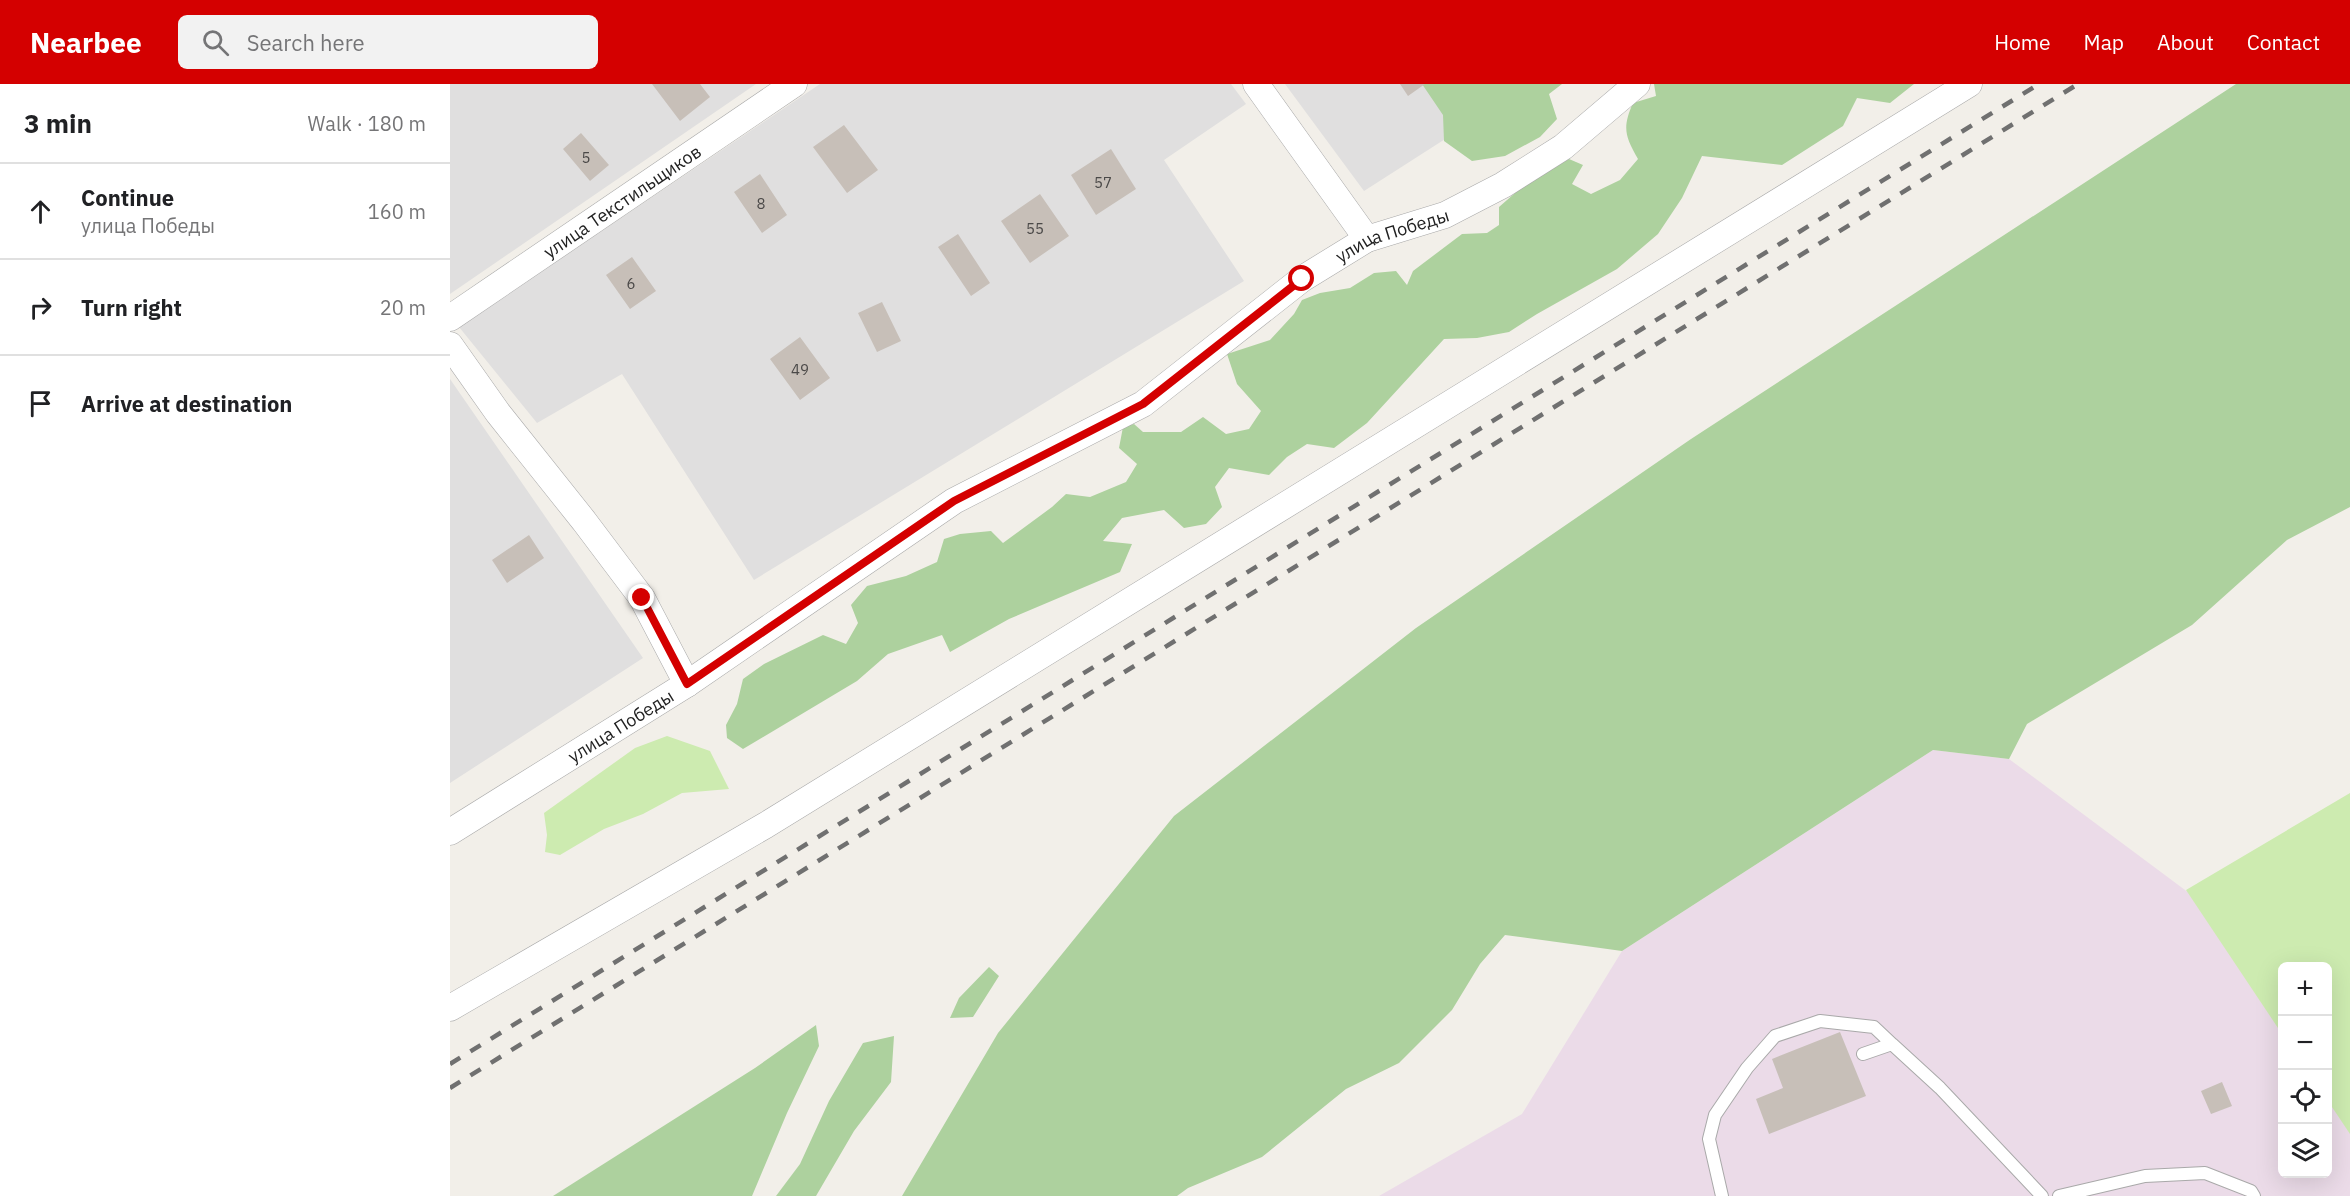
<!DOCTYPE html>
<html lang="en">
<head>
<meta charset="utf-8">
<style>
	:root { --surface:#fff; --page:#f2f2f2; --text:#202124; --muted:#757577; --line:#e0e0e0; --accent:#d40000 }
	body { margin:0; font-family:"IBM Plex Sans",sans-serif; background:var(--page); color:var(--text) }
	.controls { position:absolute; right:18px; bottom:18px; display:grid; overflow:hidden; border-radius:9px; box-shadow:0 6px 24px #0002 }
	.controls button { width:54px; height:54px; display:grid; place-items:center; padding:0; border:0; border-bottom:2px solid var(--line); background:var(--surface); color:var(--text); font:30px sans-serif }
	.stop { position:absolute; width:18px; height:18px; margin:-14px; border:4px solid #d40000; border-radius:50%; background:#fff }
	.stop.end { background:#d40000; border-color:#fff; box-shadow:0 2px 6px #0008 }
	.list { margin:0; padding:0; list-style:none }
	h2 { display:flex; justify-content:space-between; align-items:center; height:78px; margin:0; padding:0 24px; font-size:26px }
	h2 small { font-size:20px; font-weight:400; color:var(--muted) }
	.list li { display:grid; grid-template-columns:39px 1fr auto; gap:18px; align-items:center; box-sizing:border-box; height:96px; padding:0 24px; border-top:2px solid var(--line) }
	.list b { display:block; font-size:22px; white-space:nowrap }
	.list p { margin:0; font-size:20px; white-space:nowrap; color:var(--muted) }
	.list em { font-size:20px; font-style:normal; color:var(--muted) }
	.icon { flex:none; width:33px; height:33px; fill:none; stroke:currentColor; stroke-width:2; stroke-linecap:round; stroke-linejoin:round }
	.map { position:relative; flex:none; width:1900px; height:1112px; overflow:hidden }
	header { display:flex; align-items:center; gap:36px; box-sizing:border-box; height:84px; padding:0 30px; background:var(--accent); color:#fff }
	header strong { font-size:28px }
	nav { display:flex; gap:33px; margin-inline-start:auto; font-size:21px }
	.search { width:420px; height:54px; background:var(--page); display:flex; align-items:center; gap:15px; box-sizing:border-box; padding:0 21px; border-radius:9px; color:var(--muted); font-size:22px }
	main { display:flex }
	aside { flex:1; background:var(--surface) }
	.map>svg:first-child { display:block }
	.residential { fill:#e0dfdf }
	.industrial { fill:#ebdbe8 }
	.grass { fill:#cdebb0 }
	.forest { fill:#add19e }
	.building { fill:#c7bfb8 }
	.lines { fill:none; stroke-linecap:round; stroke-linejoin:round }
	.service-casing { stroke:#a9a9a9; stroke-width:14 }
	.minor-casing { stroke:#a9a9a9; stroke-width:27 }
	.service { stroke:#fff; stroke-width:12 }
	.minor { stroke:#fff; stroke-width:26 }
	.rail { stroke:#707070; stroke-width:4.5; stroke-dasharray:12 12; stroke-linecap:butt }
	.route { stroke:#d40000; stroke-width:8 }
	.labels { text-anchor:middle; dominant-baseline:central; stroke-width:4.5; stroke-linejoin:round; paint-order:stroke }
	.number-label { font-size:15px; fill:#4b4948 }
	.street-label { font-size:18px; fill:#222; stroke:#fff }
</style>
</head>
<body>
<header>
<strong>Nearbee</strong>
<div class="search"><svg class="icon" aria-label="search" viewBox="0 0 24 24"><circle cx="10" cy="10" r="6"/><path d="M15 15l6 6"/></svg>Search here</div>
<nav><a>Home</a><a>Map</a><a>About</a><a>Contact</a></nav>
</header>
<main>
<aside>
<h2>3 min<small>Walk · 180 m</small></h2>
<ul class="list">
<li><svg class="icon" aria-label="ahead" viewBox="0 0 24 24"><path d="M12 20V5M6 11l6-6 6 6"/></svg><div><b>Continue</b><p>улица Победы</p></div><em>160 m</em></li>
<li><svg class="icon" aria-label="right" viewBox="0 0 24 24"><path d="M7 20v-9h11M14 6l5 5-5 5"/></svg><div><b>Turn right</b></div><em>20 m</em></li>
<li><svg class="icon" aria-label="arrive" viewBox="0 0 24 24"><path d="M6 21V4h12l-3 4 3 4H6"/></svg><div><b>Arrive at destination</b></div></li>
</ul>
</aside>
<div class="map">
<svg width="1900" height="1112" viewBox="0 0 1900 1112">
	<rect width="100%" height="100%" fill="#f2efe9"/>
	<!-- residential -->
	<path class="residential" d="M0 0H306L0 210Z
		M370 0H781L796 20 714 76 794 197 304 496 172 290 87 339 9 243Z
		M835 0H1081L914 107Z
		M0 295 193 574 0 699Z"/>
	<!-- industrial -->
	<path class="industrial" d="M1483 666 1559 675 1833 879 1832 1090H1878V978L1900 1028V1112H929L1072 1030 1172 867Z"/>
	<!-- grass -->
	<path class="grass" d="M217 652 260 667 279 705 232 709 193 730 154 745 110 771 95 768 97 751 94 729 185 664Z
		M1900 709V1050L1878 1017V882H1832V950L1736 806Z"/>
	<!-- forest -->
	<path class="forest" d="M972 0H1112L1099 10 1107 35 1090 53 1055 72 1022 77 994 57 993 31Z
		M1204 0H1464L1440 19 1407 14 1393 42 1332 81 1252 72 1232 114 1208 150 1167 185 1087 230 1059 248 1027 254 994 255 917 339 884 364 857 360 837 373 819 391 779 384 765 403 772 423 756 440 734 444 714 426 672 434 653 457 682 460 670 488 559 535 500 568 492 551 438 570 407 597 293 665 277 654 276 641 287 620 293 595 314 580 373 551 396 560 408 539 401 521 417 502 456 492 487 478 494 455 510 450 541 447 553 459 602 423 616 410 640 413 676 398 687 380 669 364 673 343 684 340 693 348H731L753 333 776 350 799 345 811 327 787 300 777 270 820 256 844 230 852 216 870 209 900 204 924 189 946 187 957 201 963 187 1012 150 1037 149 1049 141V123L1079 97 1119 75 1133 81 1122 100 1141 110 1170 96 1188 75C1175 52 1172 44 1183 19L1206 12Z
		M1786 0H1900V423L1837 456 1742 541 1577 640 1559 675 1483 666 1172 867 1055 851 1030 880 1002 926 949 979 896 1005 812 1073 738 1104 727 1112H452L548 949 724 732 966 544 1241 355Z
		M539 883 549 892 523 933 500 934 509 914Z
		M366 941 369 962 337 1029 302 1112H103L305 984Z
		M444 952 441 998 404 1047 366 1112H326L350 1080 379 1017 413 959Z"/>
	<!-- building -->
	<path class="building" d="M202 0H250L260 13 230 37Z
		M950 0H975L958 12Z
		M394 41 428 86 397 109 363 63Z
		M131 49 159 81 140 97 113 65Z
		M661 65 686 105 646 131 621 91Z
		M310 90 337 131 312 149 284 108Z
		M590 110 619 152 580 179 551 137Z
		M508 150 540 199 521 212 488 163Z
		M182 173 206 207 180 225 156 191Z
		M432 218 451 257 427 268 408 229Z
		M350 253 380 294 350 316 320 275Z
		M79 451 94 474 57 499 42 476Z
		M1390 948 1416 1012 1319 1050 1306 1015 1333 1004 1322 975Z
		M1772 998 1782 1022 1761 1030 1751 1007Z"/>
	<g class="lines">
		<!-- service casing -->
		<g class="service-casing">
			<path id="service" d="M1413 970 1442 960 1490 1004 1592 1112
				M1272 1112 1259 1055 1265 1031 1297 984 1325 952 1370 937 1424 943 1442 960
				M1609 1112 1695 1092 1755 1089 1801 1107 1804 1112"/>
		</g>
		<!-- minor casing -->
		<g class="minor-casing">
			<g id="minor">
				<path d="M806 0 917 155"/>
				<path id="s1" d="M0 234 344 0"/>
				<path d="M0 261 48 329 134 437 192 514 237 600"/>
				<path id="s2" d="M0 748 237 600 504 417 693 320 852 195 917 155 995 131 1053 101 1113 63 1187 0"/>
				<path d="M0 924 316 741 1519 0"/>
			</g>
		</g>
		<!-- service -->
		<use href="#service" class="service"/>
		<!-- minor -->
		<use href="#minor" class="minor"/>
		<!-- rail -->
		<path class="rail" d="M0 980 1589 0
			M0 1004 1628 0"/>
	</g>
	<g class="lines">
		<!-- route -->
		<path class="route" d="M192 514 237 600 504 417 693 320 852 195"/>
	</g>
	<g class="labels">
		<!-- number labels -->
		<g class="number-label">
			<text x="136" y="73">5</text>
			<text x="653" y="98">57</text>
			<text x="311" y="119">8</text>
			<text x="585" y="144">55</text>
			<text x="181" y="199">6</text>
			<text x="350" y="285">49</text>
		</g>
		<!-- street labels -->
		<g class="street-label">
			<text stroke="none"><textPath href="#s1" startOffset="208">улица Текстильщиков</textPath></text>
			<text stroke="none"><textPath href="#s2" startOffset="1119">улица Победы</textPath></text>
			<text stroke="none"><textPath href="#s2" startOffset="201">улица Победы</textPath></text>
		</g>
	</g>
</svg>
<div class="controls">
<button>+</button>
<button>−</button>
<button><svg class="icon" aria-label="locate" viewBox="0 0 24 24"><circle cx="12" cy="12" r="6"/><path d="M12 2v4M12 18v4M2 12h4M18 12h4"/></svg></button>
<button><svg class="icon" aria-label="layers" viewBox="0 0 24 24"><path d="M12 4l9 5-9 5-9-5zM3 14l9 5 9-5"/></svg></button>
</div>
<div class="stop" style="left:852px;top:195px"></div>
<div class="stop end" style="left:192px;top:514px"></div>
</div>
</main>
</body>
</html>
